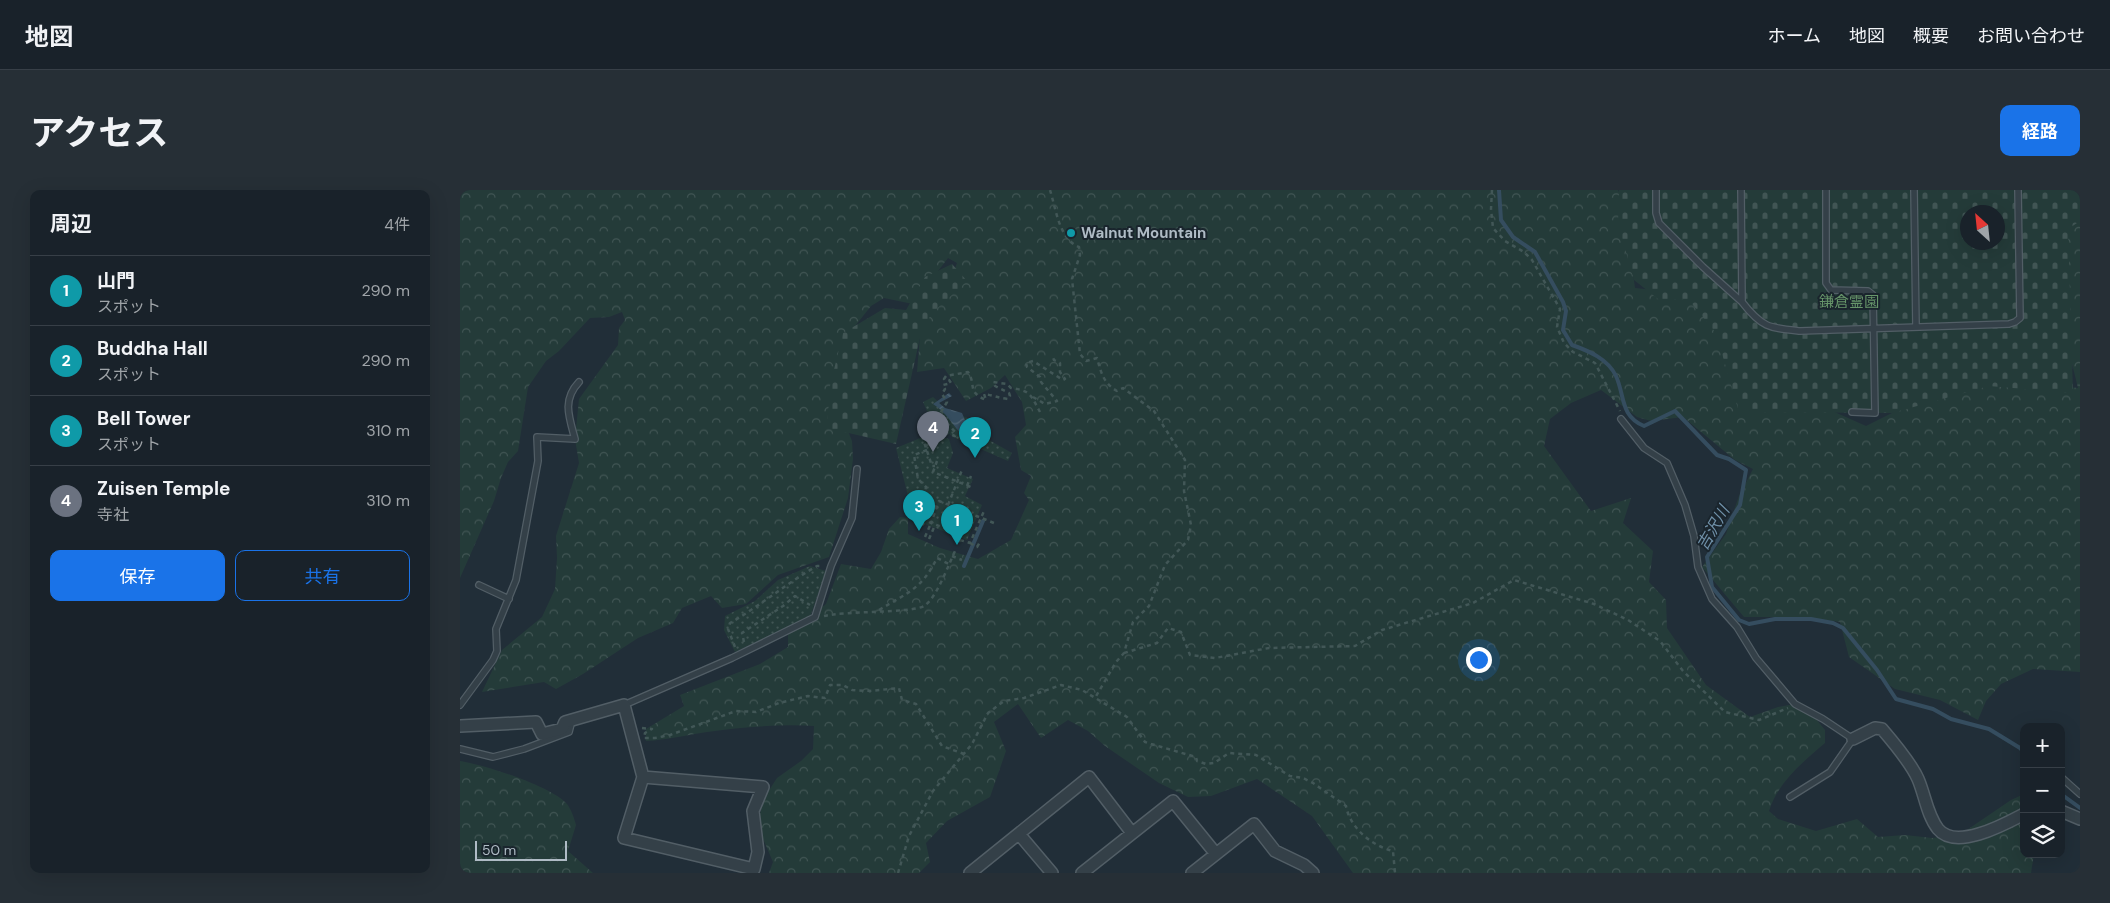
<!DOCTYPE html>
<html lang="ja">
<head>
<meta charset="utf-8">
<style>
	:root { --surface:#19222a; --page:#262f36; --text:#f1f3f6; --muted:#9fa4a8; --line:#373f47; --accent:#1a73e8 }
	body { margin:0; font-family:"DM Sans","Noto Sans JP",sans-serif; background:var(--page); color:var(--text) }
	.controls { position:absolute; right:15px; bottom:15px; display:grid; overflow:hidden; border-radius:10px; box-shadow:0 5px 20px #0002 }
	.controls button { width:45px; height:45px; display:grid; place-items:center; padding:0; border:0; border-bottom:1px solid var(--line); background:var(--surface); color:var(--text); font:25px sans-serif }
	.compass { position:absolute; left:1500px; top:15px; width:45px; height:45px; border-radius:50%; background:var(--surface); box-shadow:0 5px 20px #0002; rotate:333deg }
	.scale { position:absolute; left:15px; bottom:12px; width:92px; box-sizing:border-box; padding-left:5px; border:2px solid #afbbc5; border-top:0; font-size:14px; line-height:18px; white-space:nowrap; color:#afbbc5; -webkit-text-stroke:4px #1a252d; paint-order:stroke }
	.you { position:absolute; left:1018px; top:469px; width:18px; height:18px; margin:-12px; border:4px solid #fff; border-radius:50%; background:#1a73e8; box-shadow:0 0 0 8px #1a73e833 }
	.badge { display:grid; place-items:center; width:32px; height:32px; border-radius:50%; background:var(--accent); color:#fff; font-size:16px; font-weight:700 }
	.pin { position:absolute; translate:-50% -41px; filter:drop-shadow(0 1px 2px #0008) }
	.pin::after { content:''; position:absolute; top:26px; width:18px; height:15px; background:inherit; clip-path:polygon(0 0,100% 0,50% 100%) }
	.list { margin:0; padding:0; list-style:none }
	h2 { display:flex; justify-content:space-between; align-items:center; height:65px; margin:0; padding:0 20px; font-size:21px }
	h2 small { font-size:16px; font-weight:400; color:var(--muted) }
	.list li { display:grid; grid-template-columns:32px 1fr auto; gap:15px; align-items:center; box-sizing:border-box; height:70px; padding:0 20px; border-top:1px solid var(--line) }
	.list b { display:block; font-size:19px; white-space:nowrap }
	.list p { margin:0; font-size:16px; white-space:nowrap; color:var(--muted) }
	.list em { font-size:16px; font-style:normal; color:var(--muted) }
	.actions { display:flex; gap:10px; padding:15px 20px }
	.actions a { flex:1; padding:11px 0; border:1px solid var(--accent); border-radius:10px; text-align:center; font-size:18px; color:var(--accent) }
	.actions .main { background:var(--accent); color:#fff }
	.icon { flex:none; width:28px; height:28px; fill:none; stroke:currentColor; stroke-width:2; stroke-linecap:round; stroke-linejoin:round }
	.map { position:relative; flex:none; width:1620px; height:683px; overflow:hidden; border-radius:10px }
	header { display:flex; align-items:center; gap:30px; box-sizing:border-box; height:70px; padding:0 25px; background:var(--surface); border-bottom:1px solid var(--line) }
	header strong { font-size:24px }
	nav { display:flex; gap:28px; margin-inline-start:auto; font-size:18px }
	.intro { display:flex; align-items:center; justify-content:space-between; box-sizing:border-box; height:120px; padding:0 30px }
	h1 { margin:0; font-size:35px }
	.button { padding:12px 22px; border-radius:10px; background:var(--accent); color:#fff; font-size:18px; font-weight:700 }
	main { display:flex; gap:30px; padding:0 30px }
	aside { flex:1; background:var(--surface); border-radius:10px; box-shadow:0 5px 20px #0002 }
	.map>svg:first-child { display:block }
	.forest { fill:url(#forest-crowns) }
	.cemetery { fill:url(#cemetery-stones); fill-rule:evenodd }
	.garden { fill:url(#garden-dots) }
	.water { fill:url(#water-waves) }
	.lines { fill:none; stroke-linecap:round; stroke-linejoin:round }
	.stream { stroke:#354d5f; stroke-width:4 }
	.service-casing { stroke:#525e66; stroke-width:8 }
	.minor-casing { stroke:#525e66; stroke-width:14 }
	.path { stroke:#425757; stroke-width:2.5; stroke-dasharray:4 4; stroke-linecap:butt }
	.service { stroke:#344048; stroke-width:5.5 }
	.minor { stroke:#344048; stroke-width:11 }
	.culture-dot { fill:#0f9aa8; stroke:#1a252d; stroke-width:2 }
	.labels { text-anchor:middle; dominant-baseline:central; stroke-width:4; stroke-linejoin:round; paint-order:stroke }
	.poi-label { font-size:15px; font-weight:bold; fill:#afbbc5; stroke:#1a252d; text-anchor:start }
	.park-label { font-size:15px; fill:#67956a; stroke:#1a252d }
	.water-label { font-size:16px; font-style:italic; fill:#7091a9; stroke:#1a252d }
</style>
</head>
<body>
<header>
<strong>地図</strong>
<nav><a>ホーム</a><a>地図</a><a>概要</a><a>お問い合わせ</a></nav>
</header>
<div class="intro"><h1>アクセス</h1><a class="button">経路</a></div>
<main>
<aside>
<h2>周辺<small>4件</small></h2>
<ul class="list">
<li><span class="badge" style="background:#0f9aa8">1</span><div><b>山門</b><p>スポット</p></div><em>290 m</em></li>
<li><span class="badge" style="background:#0f9aa8">2</span><div><b>Buddha Hall</b><p>スポット</p></div><em>290 m</em></li>
<li><span class="badge" style="background:#0f9aa8">3</span><div><b>Bell Tower</b><p>スポット</p></div><em>310 m</em></li>
<li><span class="badge" style="background:#6b7280">4</span><div><b>Zuisen Temple</b><p>寺社</p></div><em>310 m</em></li>
</ul>
<div class="actions"><a class="main">保存</a><a>共有</a></div>
</aside>
<div class="map">
<svg width="1620" height="683" viewBox="0 0 1620 683">
	<defs>
		<pattern id="forest-crowns" width="20" height="18" patternUnits="userSpaceOnUse" patternTransform="scale(1.25)"><rect width="20" height="18" fill="#243b39"/><path d="M2 6a3 3 0 1 1 6 0M12 15a3 3 0 1 1 6 0" fill="none" stroke="#415554"/></pattern>
		<pattern id="cemetery-stones" width="16" height="16" patternUnits="userSpaceOnUse" patternTransform="scale(1.25)"><rect width="16" height="16" fill="#243b39"/><path d="M2 7V4a2 2 0 0 1 4 0v3zM10 15v-3a2 2 0 0 1 4 0v3z" fill="#415554"/></pattern>
		<pattern id="garden-dots" width="8" height="8" patternUnits="userSpaceOnUse" patternTransform="scale(1.25)"><rect width="8" height="8" fill="#243b39"/><path d="M2 2h.1M6 6h.1" fill="none" stroke="#415554" stroke-width="1.8" stroke-linecap="round"/></pattern>
		<pattern id="water-waves" width="16" height="10" patternUnits="userSpaceOnUse" patternTransform="scale(1.25)"><rect width="16" height="10" fill="#354d5f"/><path d="M0 5q4-4 8 0t8 0" fill="none" stroke="#506574"/></pattern>
	</defs>
	<rect width="100%" height="100%" fill="#212e38"/>
	<!-- forest -->
	<path class="forest" d="M0 0H1158L1163 11 1175 98 1203 101 1240 87 1370 220 1406 236 1462 208 1515 187 1618 198 1605 145 1602 15 1620 26V482L1573 479 1541 494 1526 511 1518 530 1480 510 1435 499 1389 467 1380 432 1346 427H1284L1242 377 1266 344 1279 306 1293 279 1275 270 1223 227 1191 231 1177 227 1141 200 1111 213 1090 229 1084 256 1131 321 1171 308 1163 333 1193 361 1189 392 1206 410 1207 438 1246 495 1290 527 1318 517 1335 514 1352 524 1365 540V553C1343 572 1318 592 1309 621L1318 629 1356 641 1397 629 1418 647 1445 645 1472 648 1501 644 1551 610 1564 604V664H1574L1571 683H893L852 626 797 589 751 606 728 607 699 593 645 556 628 541 608 530 581 548 558 514 534 532 546 561 530 607 487 631 466 653 470 672 459 683H309L313 672 297 635 304 608 317 588 341 571 353 559 354 536C320 534 281 537 247 542 226 545 207 550 186 551V539L224 516 220 505 300 474 328 457V445L366 414 381 374 411 379 421 362 429 339 440 327 448 328V344L480 358 518 369 551 350 569 310 564 303 571 286 561 280 555 247 566 235 562 212 545 185 531 198 506 211 484 178 457 182 461 133 490 93 497 73 488 68 453 114 424 108 411 116 384 150 386 236 392 251 393 269 388 308 369 367 318 385 286 414 262 418 251 406 222 418 213 433 178 448 123 484 96 499 84 492 22 502 42 460 82 427 95 399 97 368 96 346 119 273 115 249 119 209 158 155 159 138 165 130 162 122 149 127 130 128 99 161 86 171 68 197 58 261 48 272 41 288 34 311 0 388Z
		M0 571C25 575 91 596 107 614 111 619 114 628 116 635L108 661 133 683H0Z"/>
	<!-- cemetery -->
	<path class="cemetery" d="M1159 0H1620V31L1608 39 1613 203 1529 196 1432 223 1279 222 1256 143 1228 109H1198L1174 90 1158 34ZM1508 22H1538V52H1508Z
		M492 74 507 91 471 124 460 148 436 254 367 238 370 196 383 143 425 118 446 120 465 87Z"/>
	<!-- garden -->
	<path class="garden" d="M473 207 486 219 507 228 529 250 552 263 548 271 493 247 470 228 463 212Z
		M470 244 489 249 493 263 487 278 513 289 505 306 522 315 507 350 454 330 436 258Z
		M350 376 366 381 350 427 275 462 264 440 265 426 295 411 318 390Z"/>
	<!-- water -->
	<path class="water" d="M489 203 492 206 479 213 485 218 502 223 509 240 502 245C492 234 486 222 473 214Z"/>
	<g class="lines">
		<!-- stream -->
		<path class="stream" d="M1039 0 1041 30 1053 47 1075 62 1103 112 1106 121 1103 140 1112 155C1129 161 1148 169 1156 186 1165 206 1160 226 1184 236L1215 221 1257 265 1269 269 1286 280 1280 315 1247 367 1252 397 1279 430 1289 434 1315 429H1351L1373 433 1383 438 1417 480 1436 509 1473 519 1491 529 1529 539 1560 558 1564 562
			M504 376 523 331
			M1601 604 1620 618"/>
		<!-- service casing -->
		<g class="service-casing">
			<path id="service" d="M1196 0V23L1199 33 1243 77 1282 112
				M1281 0 1282 112C1302 138 1310 138 1340 141L1549 134 1555 132 1560 128 1558 0
				M1366 0V93L1371 100 1408 101 1413 105 1415 223 1392 222
				M1454 0 1456 137
				M1161 229 1184 258 1207 273 1225 315 1234 346 1238 377 1252 409 1277 437 1296 468 1335 514 1363 529 1393 549 1370 582 1330 607
				M19 395 49 409
				M0 515 33 470 37 461 36 439 56 390 78 271 77 247 115 249C109 227 102 210 119 192
				M164 515 272 468 355 427 371 376 392 328 397 279
				M0 559 33 567 64 559 109 542 112 530
				M1601 587 1620 604"/>
		</g>
		<!-- minor casing -->
		<g class="minor-casing">
			<path id="minor" d="M0 536 76 532 82 544 102 539 105 532 164 515 183 587
				M1393 549 1415 538 1422 539C1434 553 1451 573 1458 589 1465 605 1467 625 1478 639 1496 661 1545 634 1564 624
				M183 587 303 597 293 621 298 662 294 679 164 648Z
				M1601 621 1620 629
				M559 644 592 683
				M510 683 629 587 672 643
				M622 683 713 611 756 664
				M732 683 794 634 815 661 844 675 853 683"/>
		</g>
		<!-- path -->
		<path class="path" d="M590 0C596 19 599 49 619 57L620 65 612 89 620 164 626 171 637 168C641 182 643 193 657 201L663 198 694 221 725 270 724 301 731 335 728 350 705 375 689 416 673 432 664 463 656 472 635 508
			M1032 0 1031 19 1033 38 1045 51 1064 62 1072 70 1100 119 1097 137 1104 153 1113 162 1135 173 1160 221
			M573 207 585 214 597 211 581 192 580 187 567 177 566 173 573 171 603 190 605 189 600 182V173L594 170 592 165
			M477 240 495 246 496 243 487 233 481 222 487 212 482 204 485 199 483 195 491 193 489 190 484 189 486 186 508 182C517 196 506 201 526 210L524 204C532 205 539 208 548 209L550 206 549 203 535 196 533 192 547 194 551 198C571 201 570 204 580 222
			M462 246 472 276H475
			M466 256 472 251 480 227
			M467 260 454 265 458 289 466 297 464 308 477 318
			M477 271 473 282 511 297
			M507 296 511 286
			M488 315 502 280
			M462 335 464 333
			M484 338 493 317
			M465 347 471 333 469 332
			M469 349 475 335
			M500 350 510 353 524 321
			M499 352 502 344 471 333 479 311 534 333
			M510 353 517 357 520 352
			M492 366 502 370
			M419 420C447 403 462 399 477 368L489 374
			M364 426C384 421 452 423 464 416 477 408 489 373 496 359
			M284 452 282 443 323 416 335 406 350 415
			M275 457 268 439 270 433C300 416 327 393 357 376H362
			M664 463 697 453 708 438 721 442 730 465 755 468 809 458 895 456 922 440 1013 413 1054 390 1134 414 1168 430 1200 451 1223 481 1265 522 1299 530 1328 518
			M182 538 192 539 185 543 184 548H195L210 545 276 521 296 522 319 513 348 506 365 508 370 495H383L392 500 410 501 439 498 442 510 456 514 482 556 504 564
			M438 683 449 646 473 601 512 554 528 523 544 511 564 508 601 495 622 500 667 527 685 552 691 554 736 567 737 571 746 574 754 573 769 563 796 565 830 586 843 588 853 593 886 616C890 638 912 656 933 661L935 683"/>
		<!-- service -->
		<use href="#service" class="service"/>
		<!-- minor -->
		<use href="#minor" class="minor"/>
	</g>
	<!-- markers -->
	<circle class="culture-dot" cx="611" cy="43" r="5"/>
	<g class="labels">
		<!-- poi labels -->
		<g class="poi-label">
			<text x="621" y="43">Walnut Mountain</text>
		</g>
		<!-- park labels -->
		<g class="park-label">
			<text x="1389" y="112">鎌倉霊園</text>
		</g>
		<!-- water labels -->
		<g class="water-label">
			<text transform="translate(1253 338) rotate(-60)">吉沢川</text>
		</g>
	</g>
</svg>
<div class="controls">
<button>+</button>
<button>−</button>
<button><svg class="icon" aria-label="layers" viewBox="0 0 24 24"><path d="M12 4l9 5-9 5-9-5zM3 14l9 5 9-5"/></svg></button>
</div>
<svg class="compass" viewBox="-18 -18 36 36"><path d="M0-13l5 13h-10z" fill="#e53935"/><path d="M0 13l5-13h-10z" fill="#9fa4a8"/></svg>
<div class="scale">50 m</div>
<div class="you"></div>
<div class="pin badge" style="left:497px;top:355px;background:#0f9aa8">1</div>
<div class="pin badge" style="left:515px;top:268px;background:#0f9aa8">2</div>
<div class="pin badge" style="left:459px;top:341px;background:#0f9aa8">3</div>
<div class="pin badge" style="left:473px;top:262px;background:#6b7280">4</div>
</div>
</main>
</body>
</html>
